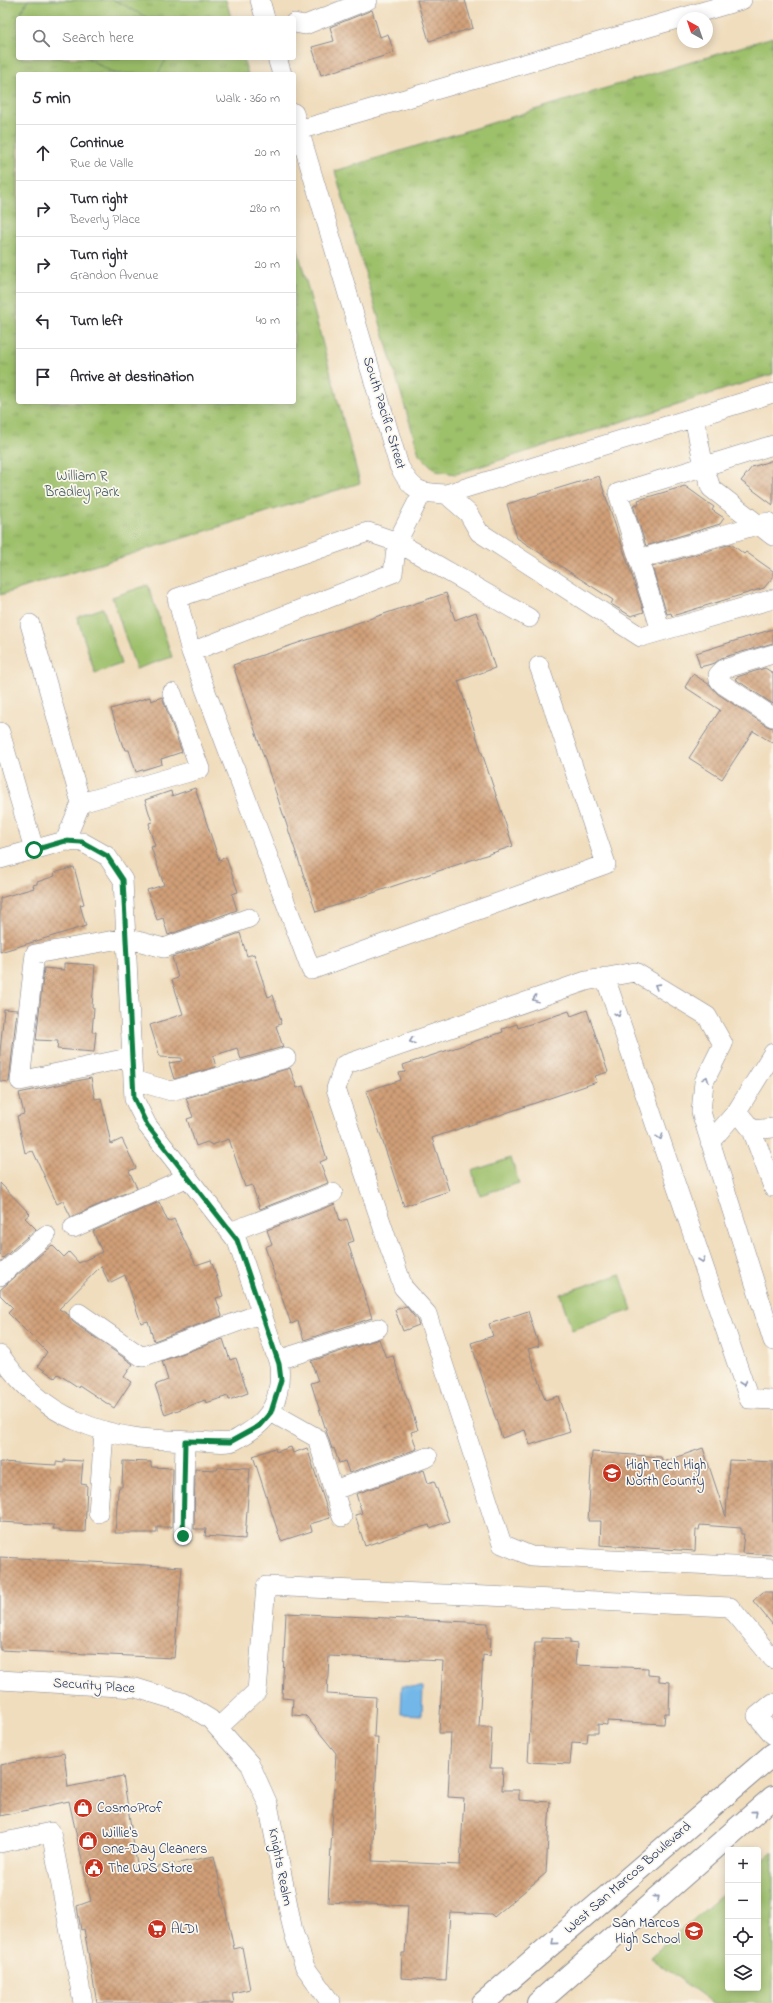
<!DOCTYPE html>
<html lang="en">
<head>
<meta charset="utf-8">
<style>
	:root { --surface:#fff; --page:#f7f7f7; --text:#2b2b33; --muted:#7c7c81; --line:#e1e1e2 }
	body { margin:0; font-family:"Indie Flower",sans-serif; background:var(--page); color:var(--text) }
	.controls { position:absolute; right:12px; bottom:12px; display:grid; overflow:hidden; border-radius:4px; box-shadow:0 2px 10px #0003 }
	.controls button { width:36px; height:36px; display:grid; place-items:center; padding:0; border:0; border-bottom:1px solid var(--line); background:var(--surface); color:var(--text); font:20px sans-serif }
	.compass { position:absolute; left:677px; top:12px; width:36px; height:36px; border-radius:50%; background:var(--surface); box-shadow:0 2px 10px #0003; rotate:320deg }
	.stop { position:absolute; width:12px; height:12px; margin:-9px; border:3px solid #0b8043; border-radius:50%; background:#fff }
	.stop.end { background:#0b8043; border-color:#fff; box-shadow:0 1px 4px #0008 }
	.list { margin:0; padding:0; list-style:none }
	h2 { display:flex; justify-content:space-between; align-items:center; height:52px; margin:0; padding:0 16px; font-size:17px }
	h2 small { font-size:13px; font-weight:400; color:var(--muted) }
	.list li { display:grid; grid-template-columns:26px 1fr auto; gap:12px; align-items:center; box-sizing:border-box; height:56px; padding:0 16px; border-top:1px solid var(--line) }
	.list b { display:block; font-size:15px; white-space:nowrap }
	.list p { margin:0; font-size:13px; white-space:nowrap; color:var(--muted) }
	.list em { font-size:13px; font-style:normal; color:var(--muted) }
	.icon { flex:none; width:22px; height:22px; fill:none; stroke:currentColor; stroke-width:2; stroke-linecap:round; stroke-linejoin:round }
	.map { position:relative; flex:none; width:773px; height:2003px; overflow:hidden }
	.search { position:absolute; background:var(--surface); box-shadow:0 2px 10px #0003; left:16px; top:16px; width:280px; height:44px; display:flex; align-items:center; gap:10px; box-sizing:border-box; padding:0 14px; border-radius:4px; color:var(--muted); font-size:15px }
	.panel { position:absolute; background:var(--surface); box-shadow:0 2px 10px #0003; left:16px; top:72px; width:280px; height:332px; border-radius:4px }
	.map>svg:first-child { display:block }
	.grass { fill:url(#grass-tufts); stroke:#5c7864 }
	.garden { fill:#9dc06a; stroke:#5c7864 }
	.water { fill:#72b7e8; stroke:#4673a3 }
	.building { fill:url(#building-cross-hatch); fill-rule:evenodd }
	.lines { fill:none; stroke-linecap:round; stroke-linejoin:round }
	.minor-casing { stroke:#86868e; stroke-width:20 }
	.major-casing { stroke:#86868e; stroke-width:24 }
	.minor { stroke:#fff; stroke-width:19 }
	.major { stroke:#fff; stroke-width:22 }
	.oneway { stroke:#8d97ae }
	.route { stroke:#0b8043; stroke-width:5 }
	.labels { text-anchor:middle; dominant-baseline:central; stroke-width:3.5; stroke-linejoin:round; paint-order:stroke }
	.street-label { font-size:14px; fill:#1b2f5e; stroke:#fbf7ec }
	.park-label { font-size:14px; fill:#425a62; stroke:#fbf7ec }
	.poi-label { font-size:14px; fill:#1b2f5e; stroke:#fbf7ec; text-anchor:start }
</style>
</head>
<body>
<div class="map">
<svg width="773" height="2003" viewBox="0 0 773 2003">
	<defs>
		<pattern id="grass-tufts" width="24" height="20" patternUnits="userSpaceOnUse"><rect width="24" height="20" fill="#9dc06a"/><path d="M3 7l-1-3M5 7V3M7 7l1-3M15 17l-1-3M17 17v-4M19 17l1-3" fill="none" stroke="#7f9c5a"/></pattern>
		<pattern id="building-cross-hatch" width="8" height="8" patternUnits="userSpaceOnUse"><rect width="8" height="8" fill="#d09f77"/><path d="M0 0l8 8M0 8l8-8" fill="none" stroke="#a88265"/></pattern>
	</defs>
	<rect width="100%" height="100%" fill="#fbf7ec"/>
	<filter id="ink" filterUnits="userSpaceOnUse"><feTurbulence type="fractalNoise" baseFrequency=".025" numOctaves="2"/><feDisplacementMap in="SourceGraphic" scale="8" xChannelSelector="R" yChannelSelector="G"/><feConvolveMatrix kernelMatrix="1 2 1 2 8 2 1 2 1" color-interpolation-filters="sRGB"/></filter>
	<filter id="wash" filterUnits="userSpaceOnUse"><feTurbulence type="fractalNoise" baseFrequency=".012" numOctaves="4" result="noise"/><feDisplacementMap in="SourceGraphic" scale="16" xChannelSelector="R" yChannelSelector="G"/><feGaussianBlur stdDeviation="0.9" result="paint"/><feColorMatrix in="noise" values="0 0 0 0 0 0 0 0 0 0 0 0 0 0 0 0 0 1.4 0 .05"/><feComposite in="paint" operator="in"/></filter>
	<g filter="url(#wash)">
		<rect width="100%" height="100%" fill="#f0ddbd"/>
		<!-- grass -->
		<path class="grass" d="M0 0H226L231 18H18V58H243L248 74H18V402H294V236L360 483 0 595Z
			M773 37V374L456 474 436 471 419 454 335 171Z"/>
		<!-- garden -->
		<path class="garden" d="M28 0H114L148 18H23L21 12Z
			M87 58H167L158 74H116Z
			M148 585 172 657 136 669 112 597Z
			M103 608 121 664 95 673 77 617Z
			M511 1158 519 1183 480 1195 472 1171Z
			M620 1274 632 1310 572 1330 560 1294Z
			M773 1852V2003H713L650 1957 728 1890V1988H758V1864Z"/>
		<!-- water -->
		<path class="water" d="M402 1686 423 1687 422 1715 401 1714Z"/>
		<g id="blocks">
			<!-- building -->
			<path class="building" d="M417 0H465L473 28 429 41Z
				M372 10 380 37 388 34 394 53 321 75 312 47 334 41 330 27Z
				M773 460V505L741 481 752 467Z
				M599 476 644 612 631 616 611 604 613 600 517 538 507 504Z
				M685 486 714 507 712 510 724 518 720 524 646 546 633 505 639 504 638 500Z
				M731 544 744 554 746 552 773 571V577L764 588 672 616 671 613 667 614 652 567Z
				M446 593 455 620 476 612 495 668 458 681 513 846 316 912 233 665Z
				M773 629V643L721 658 715 663 700 667 696 653Z
				M765 668 773 673V704L735 679 737 677Z
				M693 674 710 685 718 694 767 726 773 728V743L753 731 722 779 689 758 720 710 685 687Z
				M150 697 151 701 162 697 182 752 161 759 162 764 136 772 129 750H126L125 747H123L111 709Z
				M195 788 219 860 226 857 238 892 232 894 237 910 168 935 163 918 157 920 147 890 164 885 151 847 155 846 149 828 150 827 149 823 152 822 145 800 171 791 172 796Z
				M74 867 84 904 80 905 86 926 0 952V898L34 888 33 885 37 884V882L55 876 54 873Z
				M240 933 247 956 254 954 268 997 273 995 281 1021 280 1022 281 1024 276 1026 283 1047 241 1059 237 1048 213 1056 216 1067 174 1079 169 1063 182 1061V1058L160 1057 150 1025 183 1014 172 980 178 978 172 957Z
				M64 963 95 965 92 1007 94 1008 92 1032H96L94 1052 57 1049 58 1041 36 1040 44 968 64 970Z
				M4 1009 17 1010 9 1082 0 1081V1052Z
				M587 1010 608 1072 595 1076 597 1082 432 1138 449 1191 404 1206 366 1091 401 1080 399 1073 405 1072 403 1065 503 1032 502 1029 517 1024 518 1028 569 1011 571 1016Z
				M290 1068 297 1088 303 1086 327 1159 320 1162 328 1183 260 1209 252 1185 245 1187 229 1139 212 1145 207 1142 196 1146 187 1119 193 1117 186 1098Z
				M91 1078 95 1099 101 1098 111 1144 122 1139 136 1168 129 1171 137 1188 71 1217 63 1201 57 1204 33 1151 25 1153 17 1116 24 1114 19 1093Z
				M0 1183 30 1214 25 1218 36 1229 3 1258 0 1255Z
				M159 1202 168 1222 174 1219 196 1265 211 1260 223 1296 216 1298 222 1316 154 1341 148 1321 141 1323 125 1275 109 1283 101 1266 59 1309 69 1315 73 1322 133 1364 124 1377 131 1382 114 1408 79 1385 78 1387 58 1374 55 1378 38 1366 47 1352 8 1313 13 1308 0 1295V1290L52 1245 64 1257 69 1252 79 1263 102 1252 93 1231Z
				M335 1204 340 1221 347 1219 354 1241 348 1243 372 1318 304 1340 298 1321 291 1324 281 1295 265 1247 272 1244 267 1230Z
				M406 1306 417 1320 419 1325 403 1331 395 1310Z
				M528 1311 539 1346 528 1349 545 1400 558 1396 570 1432 530 1445 525 1430 502 1438 471 1343 493 1336 489 1324Z
				M223 1339 230 1360 236 1358 248 1393 229 1400 228 1396 206 1403 205 1400 165 1415 155 1385 168 1380 162 1361Z
				M379 1339 386 1358 393 1356 407 1399H408L418 1430 411 1432 417 1449 349 1473 345 1461 339 1463 334 1448 332 1449 311 1383 318 1381 311 1361Z
				M291 1447 293 1453 307 1448 330 1518 310 1524 312 1531 281 1541 253 1456 275 1448 276 1452Z
				M703 1448 726 1517 729 1460 773 1462V1555L742 1553 744 1534H741V1528L700 1525 699 1530H696L695 1551 600 1545 601 1521H588L592 1452 661 1457 663 1462Z
				M64 1460 83 1461 81 1484 87 1485 85 1532 60 1531V1529H53L54 1525 0 1522V1462L56 1465V1462L64 1463Z
				M123 1461 151 1462V1467L173 1468 172 1527H157V1533H115L118 1492 119 1487H122Z
				M218 1467 250 1468 245 1539 205 1536 206 1529H194L195 1469 217 1470Z
				M424 1470 428 1483 434 1481 449 1521 430 1528 429 1525 406 1532 365 1546 355 1515 362 1513 356 1494Z
				M0 1557 182 1567 174 1658 0 1650Z
				M763 1592H773V1625L753 1601Z
				M286 1613 488 1623V1638H491L490 1656 483 1655 479 1727H492L490 1768H503L502 1790H519V1800L550 1802 546 1873 494 1917 491 1914 450 1912 446 1981 401 1978 402 1953H405L408 1906 328 1902 336 1753 306 1716 292 1715 293 1699 282 1698ZM329 1656 443 1661 439 1733H451L448 1797 464 1798 460 1865 372 1861 378 1737H374L376 1697 327 1694Z
				M542 1638 570 1639V1643L577 1644 575 1665 648 1668V1675L659 1676V1681L670 1682 669 1713H665L664 1724 607 1721V1725L598 1724V1733H588L587 1743 572 1742 570 1764 528 1762 535 1642H542Z
				M64 1753 68 1787 123 1776 138 1871 214 1856 234 1949 242 1947 250 1989 232 1993 234 2003H97L84 1929 81 1930 77 1906 91 1901 69 1801 0 1816V1765Z"/>
		</g>
	</g>
	<g filter="url(#ink)">
		<use href="#blocks" fill-opacity="0" stroke="#86868e" stroke-width="1"/>
		<g class="lines">
			<!-- minor casing -->
			<g class="minor-casing">
				<path id="minor" d="M260 0 265 18
					M294 23 305 25 368 0
					M277 58 282 74
					M294 113 399 466C412 491 419 493 446 494L773 393
					M299 130 742 0
					M694 417 704 467 711 488 773 536
					M422 493 397 542 529 618
					M446 494 468 513 479 532 641 637 773 599
					M368 532 397 542 393 573 191 652 177 598Z
					M639 559 768 522
					M30 624 81 803 65 841
					M661 631 618 493 773 445
					M191 652 311 970 606 864 539 666
					M773 654 724 669 718 675 719 680 724 685 773 717
					M0 732 34 849
					M81 803 200 769 172 693
					M0 859 65 841 82 842 107 856 123 880 134 1099 147 1125 237 1241 279 1364C282 1397 272 1419 244 1435 240 1437 235 1441 230 1442 220 1444 207 1441 197 1441 151 1440 117 1439 75 1420 44 1407 19 1382 0 1355
					M605 977 749 1399 773 1400
					M132 1057 20 1081 35 954 126 938 164 948 249 918
					M133 1080 171 1091 286 1058
					M737 1111 773 1053
					M752 1130 773 1128
					M710 1142 737 1111 752 1130 773 1187
					M73 1228 188 1177
					M230 1232 333 1193
					M0 1276 46 1235
					M79 1313 142 1357 262 1313
					M773 1341 701 1112 704 1082 723 1044 707 1016 635 972 586 981 344 1065 336 1089 403 1287 427 1314 502 1544 531 1556 773 1568
					M278 1360 378 1328
					M271 1412 317 1438 342 1517
					M334 1490 428 1457
					M98 1513 104 1432
					M183 1536 185 1441
					M0 1680 136 1688 182 1702 210 1719 250 1764 268 1804 293 1931 305 1967 331 2003
					M773 1703 757 1716 773 1735
					M219 1727 257 1691 266 1586 730 1607 773 1659
					M0 1843 51 1832 83 2003"/>
			</g>
			<!-- major casing -->
			<g class="major-casing">
				<path id="major" d="M483 2003 773 1754
					M538 2003 773 1797"/>
			</g>
			<!-- minor -->
			<use href="#minor" class="minor"/>
			<!-- major -->
			<use href="#major" class="major"/>
		</g>
		<!-- one-way arrows -->
		<defs><path id="oneway-chevron" d="M-2-3.5L2.5 0L-2 3.5" fill="none" stroke-width="1.6" stroke-linecap="round" stroke-linejoin="round"/></defs>
		<g class="oneway">
			<use href="#oneway-chevron" transform="translate(657 986) rotate(-148)"/>
			<use href="#oneway-chevron" transform="translate(535 999) rotate(161)"/>
			<use href="#oneway-chevron" transform="translate(618 1014) rotate(71)"/>
			<use href="#oneway-chevron" transform="translate(412 1041) rotate(161)"/>
			<use href="#oneway-chevron" transform="translate(706 1079) rotate(-69)"/>
			<use href="#oneway-chevron" transform="translate(660 1137) rotate(71)"/>
			<use href="#oneway-chevron" transform="translate(702 1260) rotate(71)"/>
			<use href="#oneway-chevron" transform="translate(743 1383) rotate(71)"/>
			<use href="#oneway-chevron" transform="translate(755 1813) rotate(-41)"/>
			<use href="#oneway-chevron" transform="translate(657 1898) rotate(-41)"/>
			<use href="#oneway-chevron" transform="translate(554 1942) rotate(139)"/>
		</g>
	</g>
	<g class="lines" filter="url(#ink)">
		<!-- route -->
		<path class="route" d="M34 850 65 841 82 842 107 856 123 880 134 1098 147 1125 237 1240 279 1364 281 1380 271 1412 259 1426 230 1442 185 1441 183 1536"/>
	</g>
	<!-- icons -->
	<defs>
		<g id="school-disc" transform="scale(1)"><circle r="9.5" fill="#c8321e" stroke="#fbf7ec"/><path d="M0-5L7-2L0 1L-7-2ZM-4 1L0 2.5L4 1V4Q0 6-4 4Z" fill="#fff"/></g>
		<g id="shop-disc" transform="scale(1)"><circle r="9.5" fill="#c8321e" stroke="#fbf7ec"/><path d="M-5-2.5h2.3a2.7 3.5 0 0 1 5.4 0H5L5.5 6h-11ZM-1.5-2.5h3a1.5 2.3 0 0 0-3 0Z" fill="#fff"/></g>
		<g id="civic-disc" transform="scale(1)"><circle r="9.5" fill="#c8321e" stroke="#fbf7ec"/><path d="M-.6-6.5H3V-4.5H.6V-3L4-1V1h2V6H-6V1h2V-1L-.6-3ZM-1.2 2.5V6h2.4V2.5Z" fill="#fff"/></g>
		<g id="supermarket-disc" transform="scale(1)"><circle r="9.5" fill="#c8321e" stroke="#fbf7ec"/><path d="M-6-5.5h2.5l.6 2H6L4.5 2H-2.5L-4.4-4H-6ZM-1.5 3.2a1.3 1.3 0 1 0 .1 0ZM3 3.2a1.3 1.3 0 1 0 .1 0Z" fill="#fff"/></g>
	</defs>
	<g fill-rule="evenodd">
		<use href="#school-disc" x="612" y="1473"/>
		<use href="#shop-disc" x="83" y="1808"/>
		<use href="#shop-disc" x="88" y="1841"/>
		<use href="#civic-disc" x="94" y="1868"/>
		<use href="#supermarket-disc" x="157" y="1929"/>
		<use href="#school-disc" x="694" y="1931"/>
	</g>
	<g class="labels">
		<!-- street labels -->
		<g class="street-label">
			<text transform="translate(384 413) rotate(73)">South Pacific Street</text>
			<text transform="translate(94 1686) rotate(4)">Security Place</text>
			<text transform="translate(280 1867) rotate(79)">Knights Realm</text>
			<text transform="translate(628 1878) rotate(-41)">West San Marcos Boulevard</text>
		</g>
		<!-- park labels -->
		<g class="park-label">
			<text x="82" y="476">William R<tspan x="82" dy="16">Bradley Park</tspan></text>
		</g>
		<!-- poi labels -->
		<g class="poi-label">
			<text x="626" y="1465">High Tech High<tspan x="626" dy="16">North County</tspan></text>
			<text x="97" y="1808">CosmoProf</text>
			<text x="102" y="1833">Willie's<tspan x="102" dy="16">One-Day Cleaners</tspan></text>
			<text x="108" y="1868">The UPS Store</text>
			<text x="680" y="1923" text-anchor="end">San Marcos<tspan x="680" dy="16">High School</tspan></text>
			<text x="171" y="1929">ALDI</text>
		</g>
	</g>
</svg>
<div class="controls">
<button>+</button>
<button>−</button>
<button><svg class="icon" aria-label="locate" viewBox="0 0 24 24"><circle cx="12" cy="12" r="6"/><path d="M12 2v4M12 18v4M2 12h4M18 12h4"/></svg></button>
<button><svg class="icon" aria-label="layers" viewBox="0 0 24 24"><path d="M12 4l9 5-9 5-9-5zM3 14l9 5 9-5"/></svg></button>
</div>
<svg class="compass" viewBox="-18 -18 36 36"><path d="M0-13l5 13h-10z" fill="#e53935"/><path d="M0 13l5-13h-10z" fill="#7c7c81"/></svg>
<div class="stop" style="left:34px;top:850px"></div>
<div class="stop end" style="left:183px;top:1536px"></div>
<div class="search"><svg class="icon" aria-label="search" viewBox="0 0 24 24"><circle cx="10" cy="10" r="6"/><path d="M15 15l6 6"/></svg>Search here</div>
<section class="panel">
<h2>5 min<small>Walk · 360 m</small></h2>
<ul class="list">
<li><svg class="icon" aria-label="ahead" viewBox="0 0 24 24"><path d="M12 20V5M6 11l6-6 6 6"/></svg><div><b>Continue</b><p>Rue de Valle</p></div><em>20 m</em></li>
<li><svg class="icon" aria-label="right" viewBox="0 0 24 24"><path d="M7 20v-9h11M14 6l5 5-5 5"/></svg><div><b>Turn right</b><p>Beverly Place</p></div><em>280 m</em></li>
<li><svg class="icon" aria-label="right" viewBox="0 0 24 24"><path d="M7 20v-9h11M14 6l5 5-5 5"/></svg><div><b>Turn right</b><p>Grandon Avenue</p></div><em>20 m</em></li>
<li><svg class="icon" aria-label="left" viewBox="0 0 24 24"><path d="M17 20v-9H6M10 6l-5 5 5 5"/></svg><div><b>Turn left</b></div><em>40 m</em></li>
<li><svg class="icon" aria-label="arrive" viewBox="0 0 24 24"><path d="M6 21V4h12l-3 4 3 4H6"/></svg><div><b>Arrive at destination</b></div></li>
</ul>
</section>
</div>
</body>
</html>
